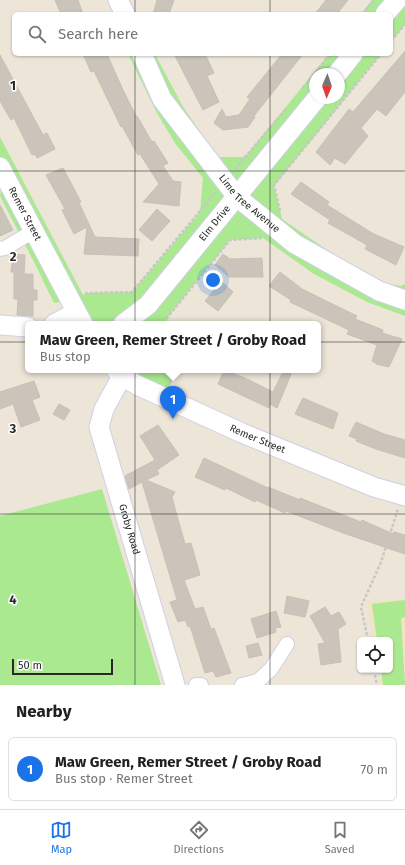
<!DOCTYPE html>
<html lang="en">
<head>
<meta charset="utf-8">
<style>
	:root { --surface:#fff; --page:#f6f6f6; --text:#202124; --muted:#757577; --line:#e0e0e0; --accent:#1a73e8 }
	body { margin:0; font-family:"Fira Sans",sans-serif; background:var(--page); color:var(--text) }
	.controls { position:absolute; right:12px; bottom:12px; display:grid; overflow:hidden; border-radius:6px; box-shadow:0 1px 3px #0004 }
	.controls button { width:36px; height:36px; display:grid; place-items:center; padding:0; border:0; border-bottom:1px solid var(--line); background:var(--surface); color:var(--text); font:20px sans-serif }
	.compass { position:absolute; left:309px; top:68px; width:36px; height:36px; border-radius:50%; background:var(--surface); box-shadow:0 1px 3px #0004; rotate:182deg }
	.scale { position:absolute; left:12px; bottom:10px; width:101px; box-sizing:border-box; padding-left:4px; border:2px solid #282828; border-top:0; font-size:11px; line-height:14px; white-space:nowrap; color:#282828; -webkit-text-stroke:3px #fff; paint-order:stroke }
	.you { position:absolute; left:213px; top:280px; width:14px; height:14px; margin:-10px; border:3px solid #fff; border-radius:50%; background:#1a73e8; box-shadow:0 0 0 6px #1a73e833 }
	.badge { display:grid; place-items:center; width:26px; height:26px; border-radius:50%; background:var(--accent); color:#fff; font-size:13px; font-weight:700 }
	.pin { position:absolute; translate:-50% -33px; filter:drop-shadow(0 1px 2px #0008) }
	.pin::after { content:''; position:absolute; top:21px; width:14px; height:12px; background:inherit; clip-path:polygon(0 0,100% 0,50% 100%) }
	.popup { position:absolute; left:25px; top:321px; width:296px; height:52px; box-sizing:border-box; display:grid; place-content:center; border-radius:6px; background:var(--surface); filter:drop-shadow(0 1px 3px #0005); font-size:13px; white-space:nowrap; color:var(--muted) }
	.popup b { font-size:15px; color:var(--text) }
	.popup::after { content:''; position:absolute; left:50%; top:100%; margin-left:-8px; border:8px solid transparent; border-top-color:var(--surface) }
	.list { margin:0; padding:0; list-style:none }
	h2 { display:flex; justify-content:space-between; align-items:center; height:52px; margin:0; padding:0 16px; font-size:17px }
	h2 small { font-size:13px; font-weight:400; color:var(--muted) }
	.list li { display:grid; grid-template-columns:26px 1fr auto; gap:12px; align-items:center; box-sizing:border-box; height:64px; margin:0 8px 8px; padding:0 8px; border:1px solid var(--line); border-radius:6px }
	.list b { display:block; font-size:15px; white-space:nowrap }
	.list p { margin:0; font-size:13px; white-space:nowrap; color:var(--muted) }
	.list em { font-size:13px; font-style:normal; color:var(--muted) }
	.icon { flex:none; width:22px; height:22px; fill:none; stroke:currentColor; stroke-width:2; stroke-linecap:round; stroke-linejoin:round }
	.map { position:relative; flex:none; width:405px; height:685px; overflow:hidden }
	.search { position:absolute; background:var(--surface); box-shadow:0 1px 3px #0004; left:12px; right:12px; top:12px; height:44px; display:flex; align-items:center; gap:10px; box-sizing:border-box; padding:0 14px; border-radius:6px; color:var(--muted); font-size:15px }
	.sheet { height:124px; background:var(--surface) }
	nav { display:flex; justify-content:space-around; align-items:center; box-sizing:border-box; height:56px; border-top:1px solid var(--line); background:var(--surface); font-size:11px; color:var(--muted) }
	nav a { display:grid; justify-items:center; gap:2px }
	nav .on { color:var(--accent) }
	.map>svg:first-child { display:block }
	.education { fill:#f0e4c6 }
	.green { fill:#aae98f; fill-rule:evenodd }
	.building { fill:#cac4bb; stroke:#c8c1b2 }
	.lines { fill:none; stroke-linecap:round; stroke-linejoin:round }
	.street-casing { stroke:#cdd1e3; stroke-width:16 }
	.secondary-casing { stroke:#cdd1e3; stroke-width:21 }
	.path { stroke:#c7c7c7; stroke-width:2.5; stroke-dasharray:3 2; stroke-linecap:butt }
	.street { stroke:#fff; stroke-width:14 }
	.secondary { stroke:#fff; stroke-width:19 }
	.grid { fill:none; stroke:#282828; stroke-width:1; stroke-opacity:0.55 }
	.labels { text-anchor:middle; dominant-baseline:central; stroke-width:3; stroke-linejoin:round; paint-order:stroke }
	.street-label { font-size:10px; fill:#282828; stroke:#fff }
	.grid-label { font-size:13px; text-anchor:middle; font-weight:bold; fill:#282828; stroke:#fff; stroke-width:3; stroke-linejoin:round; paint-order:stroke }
</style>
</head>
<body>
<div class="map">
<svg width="405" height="685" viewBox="0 0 405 685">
	<rect width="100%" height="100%" fill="#ece5d8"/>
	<!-- education -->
	<path class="education" d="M405 599V685H380L378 670H390V640H373L366 601Z"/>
	<!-- green -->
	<path class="green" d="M372 0H405V24L391 42V14H361Z
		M128 54H155L182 105 217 157H245L329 54H381L274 186 282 219 343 261 382 283 401 286 405 284V316L367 302 314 274 263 238 230 240 167 318V324H83L70 300 54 303 36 266 0 196 4 175 0 167V137L83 295 88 293 132 292 200 212 203 178 175 143 157 113ZM315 74H339V98H315Z
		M116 370H170L171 383 164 398Z
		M102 489 161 685H0V516Z
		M405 600V617L401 618 405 685H383L381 670H390V640H377L372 604Z"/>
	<!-- building -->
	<path class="building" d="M55 0H78L83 14H61Z
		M157 0H174L169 14H153Z
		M326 0H348L337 14H315Z
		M405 51V92L386 116 377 109 361 128 368 136 345 164 335 158 330 165 316 152 349 109 353 112Z
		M83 54H107L123 90 136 116H137L152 142 154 141 168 163 163 166 173 181 181 182 179 206 143 202 159 184 140 154 138 155 122 126 121 127 94 71 91 72Z
		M174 54H205L214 73 207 76 219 102 203 110Z
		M282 54H303L254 116 255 117 248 127 223 130 214 123 222 109 226 117 239 115 250 99 247 97Z
		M0 55 43 135 47 133 55 149 37 158 35 154 32 155 14 118 11 120 0 101Z
		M63 168 81 202 79 203 95 237 139 239 138 256 84 254 87 227 74 234 62 210 65 209 46 175Z
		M301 182 329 202 327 205 372 233 404 247 396 265 365 249 367 245 328 223 330 220 291 194Z
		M0 205 13 230 0 236Z
		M157 209 170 221 152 241 139 230Z
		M13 254 25 255 24 274H33V290H37V300H33V316L17 315 18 299H14V272H11Z
		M223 254 230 259 262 258 263 277H229L215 265Z
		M280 272 302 289 357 316 355 319 383 330 382 333 402 339 389 367 376 364V363L372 361 377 345 347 334 349 330 290 302 291 300 269 286Z
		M221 281 233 292 218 311 205 301Z
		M224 370 245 378 273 392 284 370 291 374 277 408 270 404 269 408 218 384Z
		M34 381 40 397 32 400 40 420 21 427 13 404 0 409V392Z
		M303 398 338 413 333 429 295 414Z
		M59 404 70 410 64 420 53 414Z
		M356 422 384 434 405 440V458L376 449 356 441 357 439 349 436Z
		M158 425 179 455 157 470 159 474 146 480 175 492 172 497 179 523 185 544 191 543 200 575 184 580 195 609 203 607 211 629 214 628 231 673 216 677 213 671 205 673 190 626 188 627 185 620 178 622 170 602 177 600 142 482 129 489 125 476 155 460 140 436Z
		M204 458 268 488V487L300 500V498L361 522 362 520 393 534 394 532 405 535V554L343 533 286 511 285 513 256 500 255 502 226 488 225 490 195 477Z
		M287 596 309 601 305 617 284 613Z
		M325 607 331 616 339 612 346 624 338 629 341 662 321 665 318 644 325 643 310 616Z
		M276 611 281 627 275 628 276 632 257 638 251 619Z
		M258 643 262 655 249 658 246 646Z"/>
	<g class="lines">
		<!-- street casing -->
		<g class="street-casing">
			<path id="street" d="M0 249 5 248 34 231
				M196 685H201
				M242 685 258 681 271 669 287 644"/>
		</g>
		<!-- secondary casing -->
		<g class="secondary-casing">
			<g id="secondary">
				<path d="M118 0 125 14"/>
				<path d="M385 14 397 0"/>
				<path id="s1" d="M142 54 162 99 237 197 295 244 379 291 405 300"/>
				<path d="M337 74 353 54"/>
				<path id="s2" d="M0 167 83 324"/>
				<path d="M54 324 76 312"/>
				<path id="s3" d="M123 324 148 305 317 98"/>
				<path d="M0 325 28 327"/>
				<path id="s4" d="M116 370 122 376 137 385 242 433 374 487 405 496"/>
				<path id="s5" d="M122 376 104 409 99 427 175 685"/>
			</g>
		</g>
		<!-- path -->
		<path class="path" d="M362 14 374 0
			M391 41 405 24
			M303 88 330 54
			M235 169 286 109
			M280 211 274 185 381 54
			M85 294 88 293 132 292 215 193
			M167 324V318L230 240 263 238
			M170 370 171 383
			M368 640 361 607 381 562 398 509
			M374 670 377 685"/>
		<!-- street -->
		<use href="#street" class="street"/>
		<!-- secondary -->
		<use href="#secondary" class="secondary"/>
	</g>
	<!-- grid -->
	<path class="grid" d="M135 0V14M270 0V14M135 54V685M270 54V685M0 171H405M0 342H405M0 514H405"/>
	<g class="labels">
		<!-- street labels -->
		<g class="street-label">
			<text stroke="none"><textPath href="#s1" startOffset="186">Lime Tree Avenue</textPath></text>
			<text stroke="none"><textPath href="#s2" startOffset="53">Remer Street</textPath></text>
			<text stroke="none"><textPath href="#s3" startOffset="137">Elm Drive</textPath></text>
			<text stroke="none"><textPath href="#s4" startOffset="158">Remer Street</textPath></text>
			<text stroke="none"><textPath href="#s5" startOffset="163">Groby Road</textPath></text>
		</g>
	</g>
	<g class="grid-label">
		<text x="13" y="90">1</text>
		<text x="13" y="261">2</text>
		<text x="13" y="433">3</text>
		<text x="13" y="604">4</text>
	</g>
</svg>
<div class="controls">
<button><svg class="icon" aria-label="locate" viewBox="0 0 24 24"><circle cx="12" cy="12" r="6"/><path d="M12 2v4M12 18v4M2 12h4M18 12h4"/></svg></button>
</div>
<svg class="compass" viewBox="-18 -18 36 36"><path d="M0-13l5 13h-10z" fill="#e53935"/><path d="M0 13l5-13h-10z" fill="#757577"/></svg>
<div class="scale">50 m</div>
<div class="you"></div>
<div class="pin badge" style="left:173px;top:419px">1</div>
<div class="popup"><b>Maw Green, Remer Street / Groby Road</b>Bus stop</div>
<div class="search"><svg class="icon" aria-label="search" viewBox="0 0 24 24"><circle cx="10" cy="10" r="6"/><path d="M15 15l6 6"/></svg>Search here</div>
</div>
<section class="sheet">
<h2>Nearby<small></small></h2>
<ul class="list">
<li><span class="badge">1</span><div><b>Maw Green, Remer Street / Groby Road</b><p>Bus stop · Remer Street</p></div><em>70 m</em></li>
</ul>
</section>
<nav>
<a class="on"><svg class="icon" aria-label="map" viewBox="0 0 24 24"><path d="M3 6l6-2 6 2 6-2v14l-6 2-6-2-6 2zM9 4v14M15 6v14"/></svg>Map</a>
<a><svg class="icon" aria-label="directions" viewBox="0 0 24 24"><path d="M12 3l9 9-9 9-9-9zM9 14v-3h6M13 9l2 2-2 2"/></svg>Directions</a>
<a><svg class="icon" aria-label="saved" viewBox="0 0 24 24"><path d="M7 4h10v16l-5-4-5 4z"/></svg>Saved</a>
</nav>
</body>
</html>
